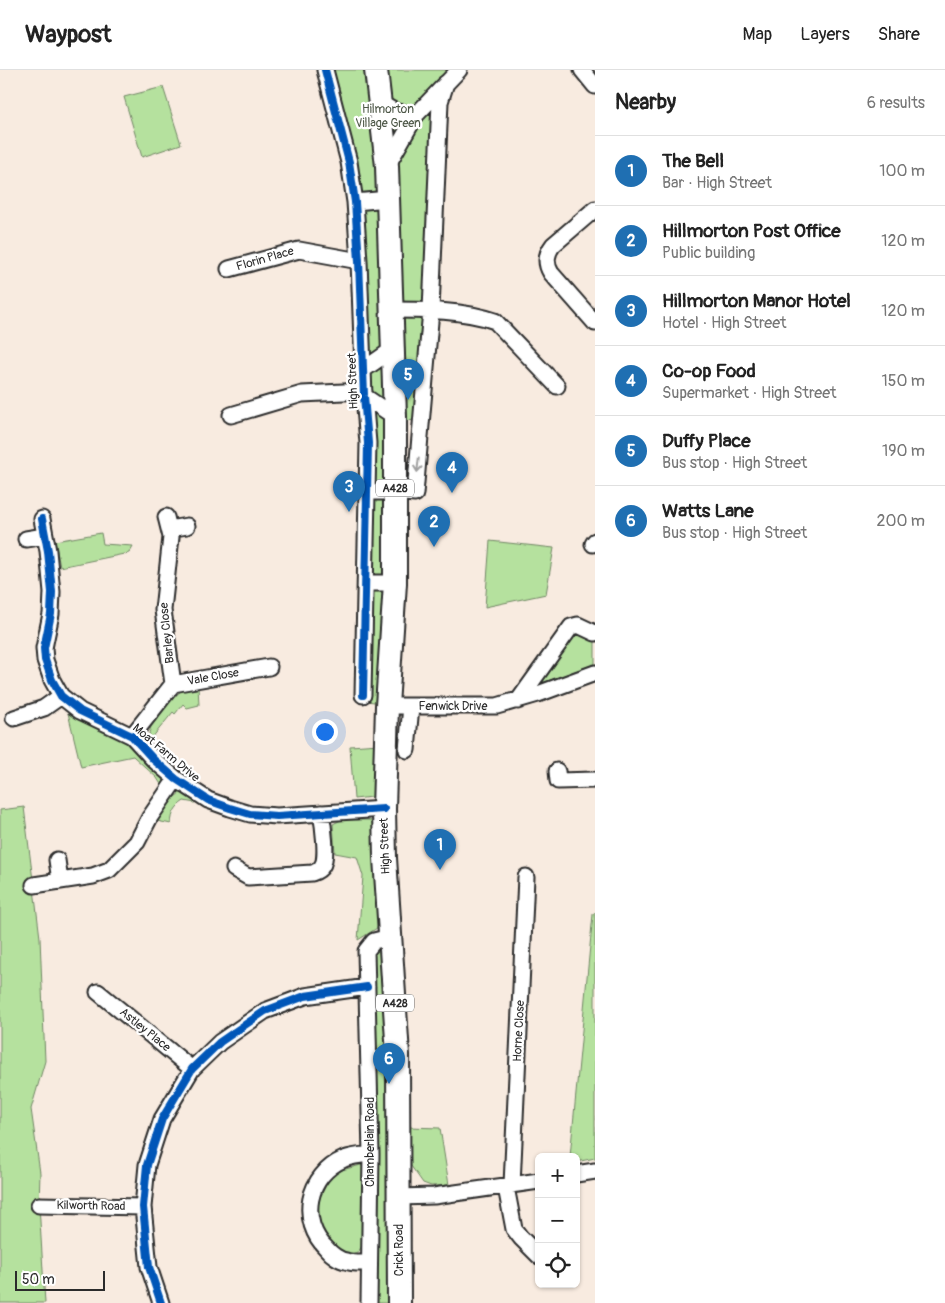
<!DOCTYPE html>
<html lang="en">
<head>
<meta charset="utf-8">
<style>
	:root { --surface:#fff; --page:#f6f6f6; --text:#222; --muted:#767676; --line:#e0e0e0; --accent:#1f6fb2 }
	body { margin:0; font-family:Pangolin,sans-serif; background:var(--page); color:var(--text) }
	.controls { position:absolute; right:15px; bottom:15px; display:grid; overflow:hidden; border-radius:8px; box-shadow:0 1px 4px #0004 }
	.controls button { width:45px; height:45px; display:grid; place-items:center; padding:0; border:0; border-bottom:1px solid var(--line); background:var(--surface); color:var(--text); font:25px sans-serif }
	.scale { position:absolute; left:15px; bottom:12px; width:90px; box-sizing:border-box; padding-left:5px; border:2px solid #2b2b2b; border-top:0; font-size:14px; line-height:18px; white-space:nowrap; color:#2b2b2b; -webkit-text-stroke:4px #fff; paint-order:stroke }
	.you { position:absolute; left:324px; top:661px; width:18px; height:18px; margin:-12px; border:4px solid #fff; border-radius:50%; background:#1a73e8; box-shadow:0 0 0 8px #1a73e833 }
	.badge { display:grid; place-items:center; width:32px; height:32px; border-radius:50%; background:var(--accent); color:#fff; font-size:16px; font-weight:700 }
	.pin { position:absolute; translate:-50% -41px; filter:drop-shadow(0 1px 2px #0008) }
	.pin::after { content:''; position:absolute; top:26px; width:18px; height:15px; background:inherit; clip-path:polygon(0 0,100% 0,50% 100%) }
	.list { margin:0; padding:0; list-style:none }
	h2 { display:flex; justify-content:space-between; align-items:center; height:65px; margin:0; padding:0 20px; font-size:21px }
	h2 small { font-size:16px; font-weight:400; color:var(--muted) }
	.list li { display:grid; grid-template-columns:32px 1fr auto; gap:15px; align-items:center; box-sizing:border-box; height:70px; padding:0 20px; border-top:1px solid var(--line) }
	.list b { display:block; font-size:19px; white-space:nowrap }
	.list p { margin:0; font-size:16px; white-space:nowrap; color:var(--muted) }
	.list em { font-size:16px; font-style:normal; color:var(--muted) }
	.icon { flex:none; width:28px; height:28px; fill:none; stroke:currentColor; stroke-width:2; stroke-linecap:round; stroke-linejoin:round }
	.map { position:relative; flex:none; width:595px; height:1233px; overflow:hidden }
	header { display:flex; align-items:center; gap:30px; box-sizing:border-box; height:70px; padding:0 25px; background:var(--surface); border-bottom:1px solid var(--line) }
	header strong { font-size:24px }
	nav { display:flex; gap:28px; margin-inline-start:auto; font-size:18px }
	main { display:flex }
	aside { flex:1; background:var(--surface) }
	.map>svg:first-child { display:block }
	.green { fill:#b5e19e; stroke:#708664 }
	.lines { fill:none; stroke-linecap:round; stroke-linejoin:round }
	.minor-casing { stroke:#2b2b2b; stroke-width:19 }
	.highway-casing { stroke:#2b2b2b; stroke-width:26 }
	.minor { stroke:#fff; stroke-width:15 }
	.highway { stroke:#fff; stroke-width:22 }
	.cycleway-casing { stroke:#fff; stroke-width:11 }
	.cycleway { stroke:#0057b8; stroke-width:8 }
	.oneway { stroke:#a0a0a0 }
	.labels { text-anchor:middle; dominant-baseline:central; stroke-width:4.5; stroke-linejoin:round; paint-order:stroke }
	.shield { fill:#fff; stroke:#6b6b6b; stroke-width:1 }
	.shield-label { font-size:11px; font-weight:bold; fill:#2b2b2b }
	.park-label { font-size:12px; fill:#4e5848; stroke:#fff }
	.street-label { font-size:12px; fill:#2b2b2b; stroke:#fff }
</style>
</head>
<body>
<header>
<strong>Waypost</strong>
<nav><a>Map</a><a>Layers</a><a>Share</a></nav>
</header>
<main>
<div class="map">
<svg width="595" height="1233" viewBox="0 0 595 1233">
	<rect width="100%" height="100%" fill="#f8ebe0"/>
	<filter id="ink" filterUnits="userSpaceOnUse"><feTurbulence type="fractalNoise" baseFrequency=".02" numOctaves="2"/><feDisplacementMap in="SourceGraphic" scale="10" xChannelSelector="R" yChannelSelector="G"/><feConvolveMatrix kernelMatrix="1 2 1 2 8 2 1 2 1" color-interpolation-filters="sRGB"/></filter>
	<g filter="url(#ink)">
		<!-- green -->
		<path class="green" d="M331 0H449L419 351 386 349 381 633 367 631V261Z
			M163 17 181 74 142 87 124 27Z
			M101 463 103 474 133 476 129 483 60 497 55 471Z
			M490 471 554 478 546 524 485 537Z
			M581 562 595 568V594L542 613 540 611 575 563Z
			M198 616 199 635 187 638 183 634 175 644 173 642 151 669 149 663 151 657 169 632 183 619Z
			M68 643 118 665 164 705 167 711 162 716 157 708 133 686 81 697Z
			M379 674 377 718 372 727 354 729 350 676Z
			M180 723C187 724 192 726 195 733L184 731C175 737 172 743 171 754L157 751 172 729Z
			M24 737 40 868 45 991 31 1039 40 1103 39 1135 45 1233H0V740Z
			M341 750H370L375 757 379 852 377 858 358 870 363 806 357 787 335 783 333 754Z
			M595 843V1088L576 1092V1087H570L593 844Z
			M377 877 385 880 392 1233H375L377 1037 371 882Z
			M409 1057 440 1058 449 1115 431 1116 423 1113 411 1096Z
			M361 1095 365 1100 362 1176 358 1182 347 1184 330 1173 319 1154 317 1134 329 1109 338 1101Z"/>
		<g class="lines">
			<!-- minor casing -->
			<g class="minor-casing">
				<path id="minor" d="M325 0 349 92 355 132 359 191 364 326 368 373 363 625
					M582 0 595 16
					M380 33 396 42 416 45
					M387 96 416 45 459 0
					M355 132 388 129
					M595 139 553 175C546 184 545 193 551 203L595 253
					M229 199 299 180 359 191
					M392 240C426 240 463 240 495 251L557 316
					M363 300 393 279
					M364 326 395 347
					M231 345 302 324 364 321
					M367 422H395L415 424 431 240 440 32 446 13
					M42 449 48 481 52 522 51 544 44 578 45 590 52 610 61 626 80 641 132 666 154 690 176 709 208 730 230 738 250 744 277 746 384 739
					M169 459 187 456
					M26 469 45 466
					M593 474 595 471
					M366 513H395
					M173 614 269 597
					M518 631 571 557 578 555 595 563
					M387 636H497L538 624 595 603
					M14 648 44 638 61 626
					M132 666 173 614 163 540 171 467 166 447
					M407 680 411 636
					M557 701 558 711 595 710
					M57 790 60 811
					M234 799 248 807 312 803C315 802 320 800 322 796 328 788 323 753 321 743
					M34 815 93 806 109 800 137 772 150 747 176 709
					M98 922 192 999
					M576 1104 595 1101
					M512 1115 526 807
					M506 1117 514 1159 521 1168 539 1186
					M399 1127 434 1126 539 1111
					M39 1135 143 1137
					M369 1193C362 1193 353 1194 346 1191 339 1190 331 1184 327 1179 298 1151 307 1105 344 1089 352 1086 362 1085 371 1084
					M161 1233 149 1197 143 1137 147 1095 162 1049 192 999 220 972 265 941 305 926 367 917
					M369 1233 371 1084 366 881 374 871 390 867"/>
			</g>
			<!-- highway casing -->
			<g class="highway-casing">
				<path id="highway" d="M376 0 387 96 395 347V513L387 636 384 739 385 788 398 985 399 1233"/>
			</g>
			<!-- minor -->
			<use href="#minor" class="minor"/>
			<!-- highway -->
			<use href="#highway" class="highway"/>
			<!-- cycleway casing -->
			<g class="cycleway-casing">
				<path id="cycleway" d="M325 0 349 92 355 132 359 191 364 326 368 373 363 625
					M42 449 48 481 52 522 51 544 44 578 45 590 52 610 61 626 80 641 132 666 154 690 176 709 208 730 230 738 250 744 277 746 384 739
					M161 1233 149 1197 143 1137 147 1095 162 1049 192 999 220 972 265 941 305 926 367 917"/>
			</g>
			<!-- cycleway -->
			<use href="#cycleway" class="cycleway"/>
		</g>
		<!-- one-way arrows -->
		<defs><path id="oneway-shaft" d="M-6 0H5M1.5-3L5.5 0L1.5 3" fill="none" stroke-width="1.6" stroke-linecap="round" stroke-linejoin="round" transform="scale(1.25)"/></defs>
		<use class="oneway" href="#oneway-shaft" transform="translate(418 395) rotate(96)"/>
	</g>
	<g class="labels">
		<!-- shield labels -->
		<g class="shield">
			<rect x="376" y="409.5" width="38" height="17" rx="4"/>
			<rect x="376" y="924.5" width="38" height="17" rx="4"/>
		</g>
		<g class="shield-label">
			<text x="395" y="418">A428</text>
			<text x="395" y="933">A428</text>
		</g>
		<!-- park labels -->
		<g class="park-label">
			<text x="388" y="39">Hilmorton<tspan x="388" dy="14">Village Green</tspan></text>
		</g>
		<!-- street labels -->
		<g class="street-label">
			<text transform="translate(265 189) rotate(-16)">Florin Place</text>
			<text transform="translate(353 311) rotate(-92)">High Street</text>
			<text transform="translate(167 563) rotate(-96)">Barley Close</text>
			<text transform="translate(213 607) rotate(-10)">Vale Close</text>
			<text x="453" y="636">Fenwick Drive</text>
			<text transform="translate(166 683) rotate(40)">Moat Farm Drive</text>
			<text transform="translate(385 776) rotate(-92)">High Street</text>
			<text transform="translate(145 960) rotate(39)">Astley Place</text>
			<text transform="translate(519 961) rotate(-87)">Horne Close</text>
			<text transform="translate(370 1072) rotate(-90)">Chamberlain Road</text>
			<text transform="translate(91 1136) rotate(1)">Kilworth Road</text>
			<text transform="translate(399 1180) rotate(-90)">Crick Road</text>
		</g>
	</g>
</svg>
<div class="controls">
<button>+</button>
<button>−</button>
<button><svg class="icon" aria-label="locate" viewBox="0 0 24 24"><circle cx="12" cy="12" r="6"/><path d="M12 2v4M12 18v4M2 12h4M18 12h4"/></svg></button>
</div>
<div class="scale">50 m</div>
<div class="you"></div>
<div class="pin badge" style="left:440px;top:800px">1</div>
<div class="pin badge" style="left:434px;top:477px">2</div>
<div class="pin badge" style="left:349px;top:442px">3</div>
<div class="pin badge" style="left:452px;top:423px">4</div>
<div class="pin badge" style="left:408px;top:330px">5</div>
<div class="pin badge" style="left:389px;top:1014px">6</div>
</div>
<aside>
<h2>Nearby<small>6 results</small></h2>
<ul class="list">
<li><span class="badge">1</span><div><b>The Bell</b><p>Bar · High Street</p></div><em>100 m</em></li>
<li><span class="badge">2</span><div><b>Hillmorton Post Office</b><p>Public building</p></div><em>120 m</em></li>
<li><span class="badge">3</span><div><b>Hillmorton Manor Hotel</b><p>Hotel · High Street</p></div><em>120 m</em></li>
<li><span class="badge">4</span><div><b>Co-op Food</b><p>Supermarket · High Street</p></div><em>150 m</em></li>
<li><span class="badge">5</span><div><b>Duffy Place</b><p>Bus stop · High Street</p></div><em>190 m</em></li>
<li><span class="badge">6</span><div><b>Watts Lane</b><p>Bus stop · High Street</p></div><em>200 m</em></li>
</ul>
</aside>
</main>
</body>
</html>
